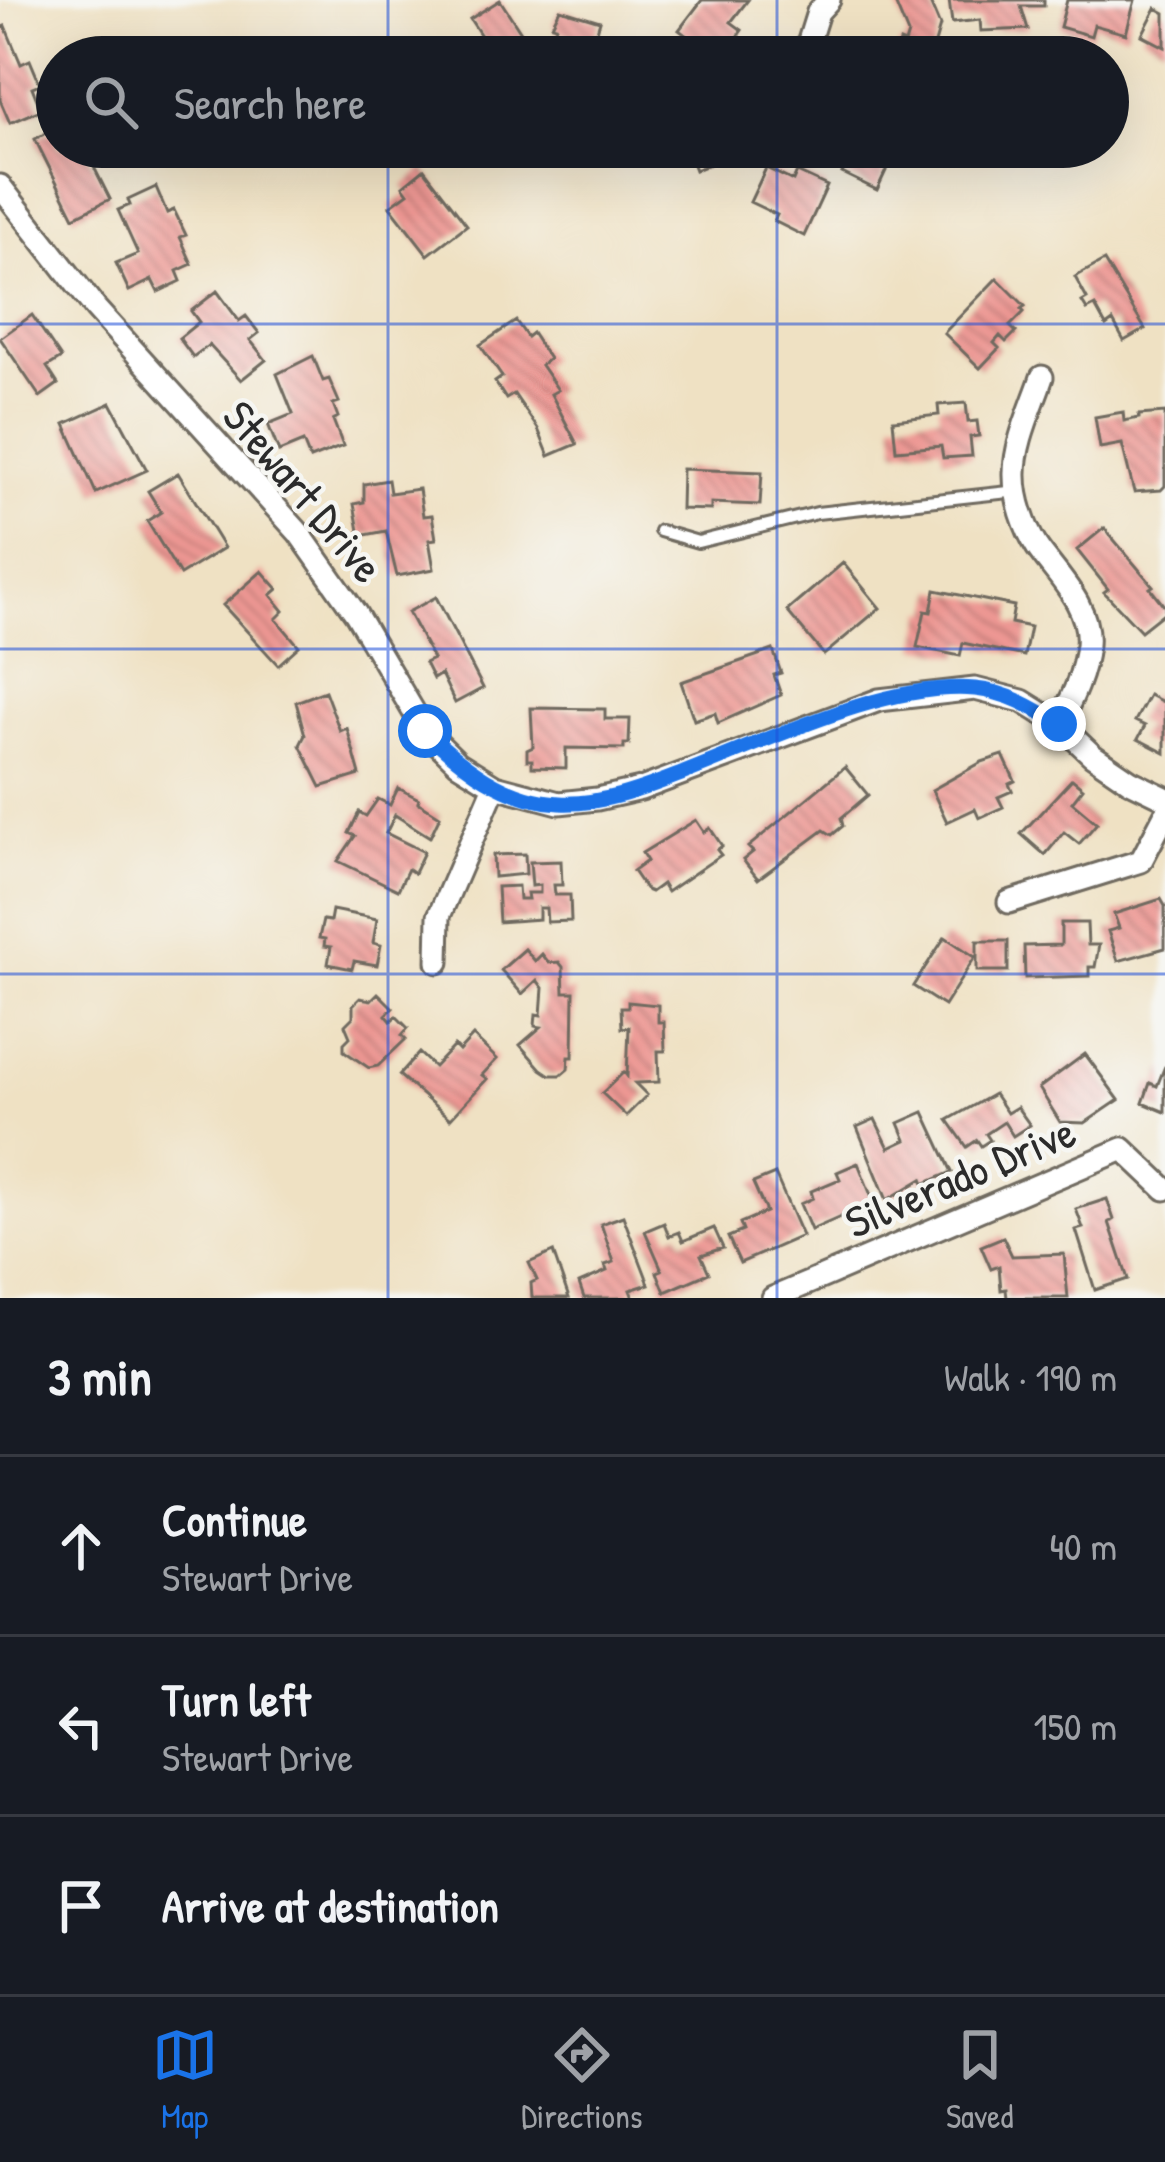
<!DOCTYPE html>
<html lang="en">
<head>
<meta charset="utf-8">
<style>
	:root { --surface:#171b24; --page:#242831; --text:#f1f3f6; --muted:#9ea1a6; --line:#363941; --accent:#1a73e8 }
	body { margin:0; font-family:"Patrick Hand",sans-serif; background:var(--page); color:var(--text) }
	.stop { position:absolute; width:36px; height:36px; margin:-27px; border:9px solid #1a73e8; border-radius:50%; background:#fff }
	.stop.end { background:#1a73e8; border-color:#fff; box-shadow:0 3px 12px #0008 }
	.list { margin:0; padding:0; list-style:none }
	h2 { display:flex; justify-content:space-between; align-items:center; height:156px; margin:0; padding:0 48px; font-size:51px }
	h2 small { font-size:39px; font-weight:400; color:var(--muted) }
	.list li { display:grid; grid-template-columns:78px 1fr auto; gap:36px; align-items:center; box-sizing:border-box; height:180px; padding:0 48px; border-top:3px solid var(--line) }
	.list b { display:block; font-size:45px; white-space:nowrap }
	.list p { margin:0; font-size:39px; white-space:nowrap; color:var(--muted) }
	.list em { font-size:39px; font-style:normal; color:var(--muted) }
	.icon { flex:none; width:66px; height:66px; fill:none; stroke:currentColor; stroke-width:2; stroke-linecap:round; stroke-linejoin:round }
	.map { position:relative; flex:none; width:1165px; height:1298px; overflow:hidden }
	.search { position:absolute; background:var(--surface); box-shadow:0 12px 48px #0002; left:36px; right:36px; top:36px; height:132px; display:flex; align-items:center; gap:30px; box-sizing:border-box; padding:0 42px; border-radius:66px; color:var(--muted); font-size:45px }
	.sheet { height:696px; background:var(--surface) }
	nav { display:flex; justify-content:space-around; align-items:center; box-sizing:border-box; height:168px; border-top:3px solid var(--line); background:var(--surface); font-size:33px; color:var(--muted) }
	nav a { display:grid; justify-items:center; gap:6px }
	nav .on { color:var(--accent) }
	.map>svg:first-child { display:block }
	.building { fill:url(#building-back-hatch) }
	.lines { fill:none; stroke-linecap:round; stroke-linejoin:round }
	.service-casing { stroke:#706b60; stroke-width:16 }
	.minor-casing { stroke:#706b60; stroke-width:27 }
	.service { stroke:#fff; stroke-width:10 }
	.minor { stroke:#fff; stroke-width:21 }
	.route { stroke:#1a73e8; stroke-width:15 }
	.grid { fill:none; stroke:#1d4ed8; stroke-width:3; stroke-opacity:0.55 }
	.labels { text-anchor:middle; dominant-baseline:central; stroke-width:9; stroke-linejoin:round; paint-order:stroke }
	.street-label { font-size:45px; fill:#2b2b2b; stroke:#f6f6f2 }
</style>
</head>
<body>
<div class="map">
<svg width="1165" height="1298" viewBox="0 0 1165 1298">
	<defs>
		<pattern id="building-back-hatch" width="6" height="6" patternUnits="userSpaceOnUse" patternTransform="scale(3)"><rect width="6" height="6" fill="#ed9793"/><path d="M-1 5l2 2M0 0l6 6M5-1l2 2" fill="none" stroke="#c07b78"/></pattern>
	</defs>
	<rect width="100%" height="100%" fill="#f6f6f2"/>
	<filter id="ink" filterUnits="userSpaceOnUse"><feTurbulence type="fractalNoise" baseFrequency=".00833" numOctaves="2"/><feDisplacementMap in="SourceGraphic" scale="24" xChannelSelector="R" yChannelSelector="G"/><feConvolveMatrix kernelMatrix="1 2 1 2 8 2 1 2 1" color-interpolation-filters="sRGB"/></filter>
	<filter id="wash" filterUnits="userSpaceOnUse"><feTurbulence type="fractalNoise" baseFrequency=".004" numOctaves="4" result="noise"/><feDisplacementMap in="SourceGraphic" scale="48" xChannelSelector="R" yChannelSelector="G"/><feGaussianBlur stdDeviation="2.7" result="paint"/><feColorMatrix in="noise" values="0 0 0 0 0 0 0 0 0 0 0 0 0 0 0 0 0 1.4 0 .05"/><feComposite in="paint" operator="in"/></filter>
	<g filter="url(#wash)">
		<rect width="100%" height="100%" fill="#efe1c3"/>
		<g id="blocks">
			<!-- building -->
			<path class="building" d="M500 0 537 57H495L470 19Z
				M702 0H748L731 22 742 30 725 53 714 44 708 52 679 30Z
				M901 0H929L940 26 933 50 941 52 940 57H895L900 42 905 44 908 34 895 3Z
				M949 0H1044V6H1021L1028 29 981 31 980 20 952 23Z
				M1067 0H1135L1126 34 1094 25 1091 36 1060 27Z
				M1156 8 1165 13V47L1142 35Z
				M560 9 600 21 594 41 554 31 556 26 552 25Z
				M5 26 21 64 30 60 40 84 32 87 41 110 10 123 0 100V28Z
				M57 127V147H84L110 199 74 217 35 139Z
				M686 147H732L735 154 695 170Z
				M854 147H897L877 190 842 173Z
				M766 168 793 181 797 172 827 186 804 236 774 221 777 215 750 202Z
				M424 169 467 225 428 255 390 206 408 193 403 186Z
				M156 187 167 213 174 210 186 235 180 237 192 264 177 271 181 281 158 292 152 280 129 291 116 263 138 254 118 210 130 205 128 200Z
				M1104 261 1145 329 1124 341 1113 321 1106 326 1095 306 1087 310 1082 302 1087 299 1075 277Z
				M997 278 1025 306 1021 309 1024 312 1010 326 1016 332 1006 342 1000 336 994 343 999 348 980 368 944 333Z
				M217 291 239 321 246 316 259 333 250 340 266 360 241 380 209 345 193 357 179 338 199 322 191 311Z
				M32 315 61 358 47 367 58 384 40 397 0 338Z
				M516 321 527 337 532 333 549 359 541 365 558 390 551 394 577 444 549 456 538 429 514 394 506 399 495 382 502 377 480 345Z
				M313 356 323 381 329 379 339 402 333 404 338 417 333 420 343 446 310 459 303 442 279 452 268 424 293 414 277 374Z
				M111 403 147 470 96 493 65 424Z
				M966 403 968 422 977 421 979 436 970 437 972 456 943 458 941 446 896 450 893 420 939 415 938 405Z
				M1123 412 1124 421 1139 418V415L1165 413V486L1161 490 1134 492 1122 444 1100 448 1095 417Z
				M682 469 762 472 760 505 711 503V510L681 509Z
				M178 473 224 548 180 575 147 521 161 512 148 491Z
				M388 480 390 493 419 489 423 516 432 515 436 539 429 540 434 569 397 576 386 531 360 536 354 504 364 502V484Z
				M1104 528 1153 586 1150 588 1165 607V612L1141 631 1104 592 1108 589 1077 550Z
				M843 563 880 608 824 655 787 611Z
				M262 571 278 589 271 595 284 611 276 619 299 646 278 665 223 605Z
				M935 590 1014 606 1011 623 1030 627 1024 656 963 643 960 656 917 647 925 611 931 612Z
				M436 597 483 688 455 703 441 674 433 679 425 663 433 659 408 612Z
				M773 650 781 673 774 675 781 695 718 723 715 713 694 720 681 682Z
				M325 691 340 731 347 728 360 775 321 787 300 745 305 735 296 702Z
				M1149 695 1165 703V753L1138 739 1145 726 1135 721Z
				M531 708 605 709V719H630L629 744H624V749L566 748V768L532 767V760H527V750L533 747Z
				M1003 755 1015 781 1009 784 1012 791 998 797 1003 807 979 818 975 809 947 822 932 790 982 762Z
				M845 767 868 795 841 818 843 826 832 835 824 830 758 879 743 860 753 852 748 847Z
				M1072 779 1083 788 1072 802 1097 823 1079 844 1064 832 1045 855 1021 834Z
				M398 788 419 799 418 802 440 816 430 837 395 815 386 833 424 852 414 873 408 869 398 890 338 861 355 836 349 833 359 812 366 816 378 799 390 805Z
				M696 820 704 832 710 828 722 846 717 850 721 855 667 892 662 884 651 892 646 890 633 871 647 861 642 853Z
				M525 854 526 874 494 877 493 855Z
				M561 861 562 885H554L555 895H570L571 921 547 922 546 908H539V919L499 922 497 887 518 886 519 899H528L527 893H540V885L532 886 530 862Z
				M1161 899 1165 906V948L1118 961 1108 931 1119 928 1114 914Z
				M332 910 377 919 373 943 381 945 377 965 354 961 352 969 328 964 331 947 324 946 325 939 319 938 323 920 330 921Z
				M1061 923H1087L1088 945H1099L1095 967H1089V976L1025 978 1024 946 1061 945Z
				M945 937 975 957 944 1006 913 986Z
				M977 941H1008V971H977Z
				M525 949 535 961 542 954 549 963 559 962 563 967 564 992H574L573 1057H569L568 1069 561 1075H550L541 1069 520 1045 541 1027 535 1026 536 1014 541 1015 543 988 537 980 522 994 501 970Z
				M378 993 393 1008 386 1015 391 1021 396 1016 408 1028 402 1035 406 1039 378 1066 369 1068 344 1051V1043L350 1037 345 1025 353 1017V1005L360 998 371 1000Z
				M628 1002 658 1005V1022H664L665 1051H658L659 1082 635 1083 647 1095 626 1116 602 1093 624 1072 627 1076 629 1027 622 1028 621 1007H628Z
				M473 1036 497 1059 482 1075 487 1079 450 1119 399 1075 419 1053 434 1067 454 1046 459 1051Z
				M1085 1054 1119 1100 1085 1123 1060 1122 1039 1088Z
				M1165 1066V1112L1143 1103 1150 1083 1157 1086Z
				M994 1094 1007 1113 1017 1107 1030 1125 1013 1136 1004 1122 986 1134 990 1140 981 1146 977 1140 967 1147 948 1120Z
				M924 1112 952 1172 924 1184 922 1179 887 1200 857 1127 875 1119 889 1148 906 1140 899 1123Z
				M858 1163 874 1203 864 1207 866 1213 854 1218 852 1212 811 1230 800 1204 813 1198 811 1191 840 1179 837 1172Z
				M775 1174 802 1236 740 1263 728 1237 743 1231 740 1223 766 1212 753 1183Z
				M1107 1199 1114 1220 1109 1222 1128 1279 1095 1290 1076 1230 1083 1228 1076 1209Z
				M623 1216 649 1284 630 1290 633 1298H584L579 1283 607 1271 605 1265 614 1262 601 1224Z
				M664 1223 669 1236 679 1232 683 1241 714 1228 723 1248 701 1255 709 1273 665 1292 657 1272 662 1270 645 1231Z
				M1003 1237 1012 1256 1064 1254 1068 1298H1007L1006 1289 1001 1290 999 1266 991 1269 981 1246Z
				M553 1252 569 1298H532L531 1283 537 1280 529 1263Z"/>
		</g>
	</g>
	<g filter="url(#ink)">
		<use href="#blocks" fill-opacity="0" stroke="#706b60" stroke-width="3"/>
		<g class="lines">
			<!-- service casing -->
			<g class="service-casing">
				<path id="service" d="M660 531 698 542 817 513 1018 491"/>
			</g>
			<!-- minor casing -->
			<g class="minor-casing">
				<path id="minor" d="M804 57 818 12 829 0
					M0 186 96 309 299 533 356 614 425 731 458 763 495 786 559 803 597 799 641 789 879 700 975 689 1022 701 1059 724 1092 755 1130 781 1165 798
					M1042 377C1032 407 1014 444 1015 476 1015 499 1025 528 1037 547 1057 576 1091 606 1087 645 1084 674 1072 698 1059 724
					M1009 902 1141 861 1165 815
					M438 962 439 916 495 786
					M773 1298 1123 1149 1165 1189"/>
			</g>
			<!-- service -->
			<use href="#service" class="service"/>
			<!-- minor -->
			<use href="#minor" class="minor"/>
		</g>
	</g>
	<g class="lines" filter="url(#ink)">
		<!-- route -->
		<path class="route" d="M425 731C462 766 506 801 560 803 599 805 640 790 676 776 761 744 885 681 975 689 1007 692 1033 707 1059 724"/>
	</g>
	<!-- grid -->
	<path class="grid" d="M388 0V57M777 0V57M388 147V1298M777 147V1298M0 324H1165M0 649H1165M0 974H1165"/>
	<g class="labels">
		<!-- street labels -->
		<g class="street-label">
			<text transform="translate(304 491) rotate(50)">Stewart Drive</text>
			<text transform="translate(960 1176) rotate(-23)">Silverado Drive</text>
		</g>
	</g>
</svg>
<div class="stop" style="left:425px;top:731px"></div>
<div class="stop end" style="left:1059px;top:724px"></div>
<div class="search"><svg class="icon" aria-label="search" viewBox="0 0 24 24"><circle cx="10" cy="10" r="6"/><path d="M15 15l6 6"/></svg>Search here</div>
</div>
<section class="sheet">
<h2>3 min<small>Walk · 190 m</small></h2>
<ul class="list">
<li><svg class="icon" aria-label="ahead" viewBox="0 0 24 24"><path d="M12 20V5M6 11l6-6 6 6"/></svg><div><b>Continue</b><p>Stewart Drive</p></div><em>40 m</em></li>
<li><svg class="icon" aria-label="left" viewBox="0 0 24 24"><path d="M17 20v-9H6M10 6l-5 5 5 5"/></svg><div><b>Turn left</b><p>Stewart Drive</p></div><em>150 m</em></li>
<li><svg class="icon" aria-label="arrive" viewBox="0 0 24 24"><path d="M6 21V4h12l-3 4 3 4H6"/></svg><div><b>Arrive at destination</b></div></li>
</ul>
</section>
<nav>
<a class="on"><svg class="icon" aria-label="map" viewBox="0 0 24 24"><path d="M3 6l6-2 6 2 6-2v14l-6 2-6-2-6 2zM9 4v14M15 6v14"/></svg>Map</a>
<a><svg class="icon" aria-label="directions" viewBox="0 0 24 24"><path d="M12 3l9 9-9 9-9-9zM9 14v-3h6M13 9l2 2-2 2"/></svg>Directions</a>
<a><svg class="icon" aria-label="saved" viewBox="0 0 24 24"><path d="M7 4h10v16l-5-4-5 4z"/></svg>Saved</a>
</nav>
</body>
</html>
